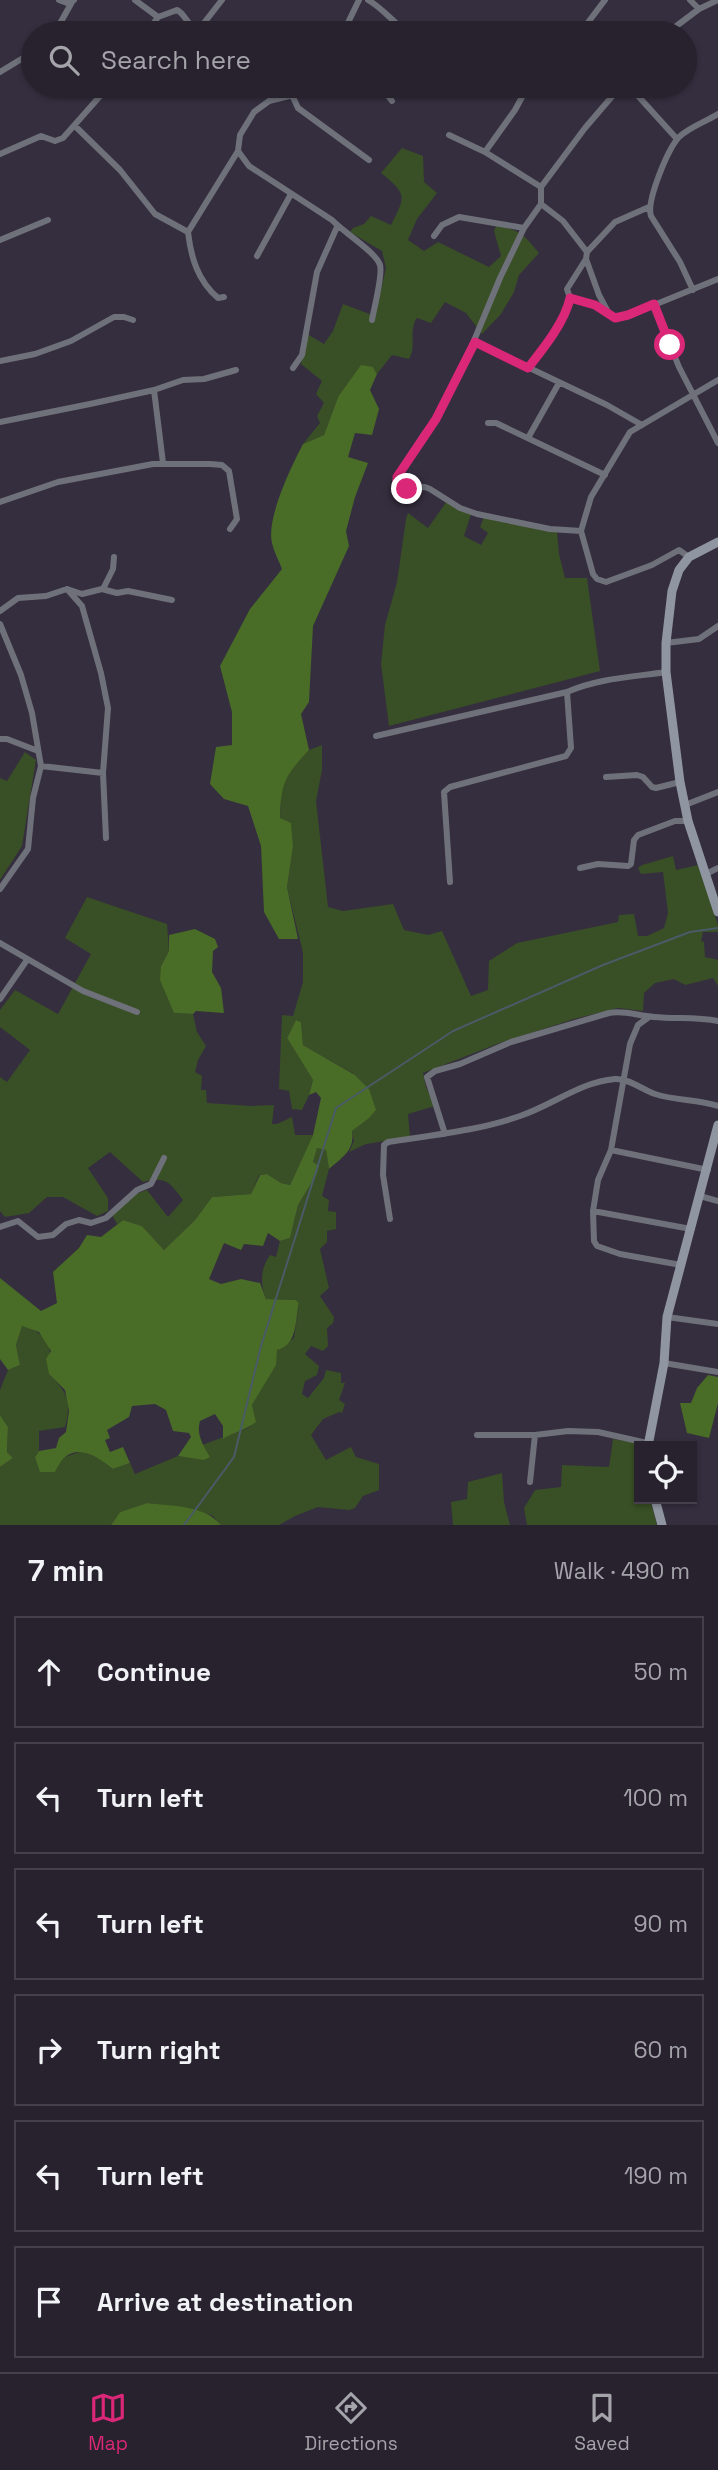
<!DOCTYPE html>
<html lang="en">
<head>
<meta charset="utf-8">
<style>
	:root { --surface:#28222f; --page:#342f3b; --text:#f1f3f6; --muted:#a5a4aa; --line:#443f4b; --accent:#db2777 }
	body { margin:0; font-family:"Space Grotesk",sans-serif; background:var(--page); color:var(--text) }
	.controls { position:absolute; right:21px; bottom:21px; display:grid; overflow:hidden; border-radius:0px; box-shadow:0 2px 5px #0004 }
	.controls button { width:63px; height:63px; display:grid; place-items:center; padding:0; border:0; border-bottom:2px solid var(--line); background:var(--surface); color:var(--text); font:35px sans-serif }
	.stop { position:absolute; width:21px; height:21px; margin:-16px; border:5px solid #db2777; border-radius:50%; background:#fff }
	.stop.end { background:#db2777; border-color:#fff; box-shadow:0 2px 7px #0008 }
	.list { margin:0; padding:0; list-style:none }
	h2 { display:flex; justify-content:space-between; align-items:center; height:91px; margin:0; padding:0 28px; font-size:30px }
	h2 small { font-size:23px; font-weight:400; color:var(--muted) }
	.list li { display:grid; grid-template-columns:46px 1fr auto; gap:21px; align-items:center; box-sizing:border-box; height:112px; margin:0 14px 14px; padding:0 14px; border:2px solid var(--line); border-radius:0px }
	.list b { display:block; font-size:26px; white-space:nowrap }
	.list em { font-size:23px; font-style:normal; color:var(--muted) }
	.icon { flex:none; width:38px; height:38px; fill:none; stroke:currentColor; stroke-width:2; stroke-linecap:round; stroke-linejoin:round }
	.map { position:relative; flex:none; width:718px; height:1525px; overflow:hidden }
	.search { position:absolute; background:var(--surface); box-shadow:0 2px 5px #0004; left:21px; right:21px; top:21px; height:77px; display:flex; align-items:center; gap:18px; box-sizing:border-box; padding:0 24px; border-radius:38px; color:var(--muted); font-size:26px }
	.sheet { height:847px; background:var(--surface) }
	nav { display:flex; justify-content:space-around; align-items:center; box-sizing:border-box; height:98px; border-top:2px solid var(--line); background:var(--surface); font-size:19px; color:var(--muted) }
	nav a { display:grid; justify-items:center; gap:4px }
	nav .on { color:var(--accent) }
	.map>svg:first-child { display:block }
	.green { fill:#394f25 }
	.forest { fill:#496c26 }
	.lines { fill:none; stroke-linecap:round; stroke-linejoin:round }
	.stream { stroke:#4a5b68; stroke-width:2 }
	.street { stroke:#6f717a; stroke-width:6 }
	.secondary { stroke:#9095a2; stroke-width:9 }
	.route { stroke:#db2777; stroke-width:9 }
</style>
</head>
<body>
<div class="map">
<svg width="718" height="1525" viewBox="0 0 718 1525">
	<rect width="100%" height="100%" fill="#352e3f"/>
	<!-- green -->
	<path class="green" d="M402 148 423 156 424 182 437 193 417 219 408 240 424 251 438 242 489 267 501 256 494 231 496 226C520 229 525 236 539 253L519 275 514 292 501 314 482 334 466 313 445 302 431 323 417 318C408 331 417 346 409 359L392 355 377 374 373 367 338 397 324 435 303 444 320 423 317 416 324 403 316 394 322 381 301 364 307 334 324 344 333 331 343 304 375 316 386 268 382 251 350 232 353 228 364 224 371 216 391 225C406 196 407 194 381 173Z
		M447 501 472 511 464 536 481 545 488 533 480 527 484 517 557 532 559 554 565 578H587L600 671 389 726 381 664 385 625 397 582 406 519 408 513 428 528Z
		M322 745V770L316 801 328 907 343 911 393 904 404 930 428 935 442 931 471 996 488 990 489 961 517 943 618 922 619 915 634 914 638 936H647L664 928 668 913 663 872 641 874 638 868 642 865 673 856 676 870 698 865 718 925V932H703L701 941 704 942 705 957 718 960V986L713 978 685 985 674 979 655 983 644 993 643 1011 618 1008 574 1019 497 1044 423 1073 426 1087 435 1106 408 1114 410 1137 366 1144 349 1152 354 1141 352 1131 368 1119 369 1089 354 1074 303 1045 301 1022 296 1020 287 1038 313 1080 309 1095 302 1110 292 1109 289 1091 279 1089 282 1015 293 1016 303 982V953L287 887 293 847 280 818 281 790 289 771 309 750Z
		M25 752 36 760 22 846 0 880V778L7 781Z
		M87 897 167 924 169 951 161 966 174 1013 193 1014 197 1032 206 1046 198 1060 195 1072 202 1076 201 1090H206L207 1103 251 1106 274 1105 272 1124H277L292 1117 295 1135H313L290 1185 281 1183 267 1174 259 1175 251 1194 212 1197 195 1220 164 1250 142 1226 123 1220 117 1224 112 1215 135 1194 147 1190 168 1217 183 1200C170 1182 165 1176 143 1182L110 1152 88 1168 108 1198V1211L97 1216 63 1197H47L29 1213 5 1217 0 1211V1077L7 1082 30 1050 0 1027V1010L15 990 58 1014 91 954 65 938Z
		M317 1147 326 1150 329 1169 322 1196 329 1200 328 1211 336 1212V1229L327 1231V1242L320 1249 329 1288 320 1296 334 1317 333 1323 327 1328 328 1346 323 1351 311 1346 305 1354 319 1366 317 1375 305 1381 302 1394 308 1398 324 1378 326 1370 341 1373V1383H345L339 1400 345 1404 342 1413 339 1412 323 1419 311 1435 326 1460 351 1447 356 1457 379 1464V1490L363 1496 355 1508 349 1510 318 1507 295 1516 279 1525H221L213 1516 192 1509 147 1503 120 1512 111 1525H0V1467L13 1458 7 1452 8 1427 0 1415V1390L8 1370 20 1365 16 1345 22 1325C51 1336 52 1345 49 1374 67 1392 72 1401 65 1427L39 1431V1451L35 1457H65L82 1451 100 1459 113 1469 130 1463 135 1474 178 1456 204 1459 209 1456 202 1445 248 1428 255 1422 252 1405 275 1365 277 1350 294 1338 299 1303 296 1300 266 1299C260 1283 260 1270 270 1255L276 1257 280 1241 290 1238 298 1205 317 1174 319 1167 313 1162Z
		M613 1439 643 1444V1446H639V1499H650L657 1525H527L524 1508 535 1490 561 1487 562 1465 609 1467Z
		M502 1473 504 1502 510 1525H453L451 1502 467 1499 468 1482Z"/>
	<!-- forest -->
	<path class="forest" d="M361 365 373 367 377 374 370 390 379 409 372 435 355 433 348 457 368 463 355 497 346 531 349 546 313 626 309 702 301 714 309 750C285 776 281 782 280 818L291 823 293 847 287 887 298 939H279L264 912 261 846 248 806 224 799 210 784 216 747 232 745V712L220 666 250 609 282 569C279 561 274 552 272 543 266 519 291 467 303 444L324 435 338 397Z
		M195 929 215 939 218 947 213 951 212 972 221 988 224 1013 196 1011 193 1014 174 1013 160 980 161 966 169 951V935Z
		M296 1020 301 1022 303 1045 355 1075 369 1089 376 1110 368 1119 352 1131C355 1150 343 1157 329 1169L326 1150 317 1148 313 1162 319 1166 317 1174 298 1205 290 1238 280 1241 268 1233 263 1246 244 1244 241 1250 224 1243 209 1279 221 1284 241 1279 260 1283 266 1299 296 1300 299 1303C295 1320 298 1345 277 1350L276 1365 252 1405 256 1422C246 1430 234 1432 223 1439V1426L215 1414 200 1421C196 1434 203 1445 210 1457L204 1460 178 1456 191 1437 189 1433 173 1431 166 1410 155 1404 132 1406 129 1417 107 1430 110 1438 105 1440 110 1452 123 1447 130 1463 113 1469C100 1459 81 1444 65 1457 61 1460 57 1468 55 1472H40L35 1457 39 1451 56 1448 59 1438 66 1432 69 1411 65 1390 49 1374 46 1359 51 1351 39 1332 22 1326 16 1345 20 1365 8 1370 0 1359V1278L41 1311 57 1303 53 1272 79 1248 87 1235 101 1237 123 1220 142 1226 164 1250 195 1220 212 1197 251 1194 260 1175 267 1174 281 1183 290 1185 313 1135 321 1098 316 1092 309 1095 313 1080 287 1038Z
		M708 1375 718 1377V1403L709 1438 687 1433 680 1403H691L697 1388Z
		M0 1415 8 1427 7 1452 13 1458 0 1467Z
		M147 1503C171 1506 205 1505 221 1525H111L120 1512Z"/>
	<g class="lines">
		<!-- stream -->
		<path class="stream" d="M184 1525 234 1457 261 1346 336 1108 453 1031 603 965 690 932 718 928"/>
		<!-- street -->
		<path class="street" d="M59 0 67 3 74 0
			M135 0 158 17
			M368 0C384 9 394 24 409 33
			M690 0 699 9
			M200 28 222 0
			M52 33 58 27 72 2
			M147 33 158 17 177 10C185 14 186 23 194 27 199 29 204 30 210 33
			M343 33 359 0
			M580 33 605 0
			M667 33 699 9 718 0
			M0 72 33 52
			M278 86 293 95
			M380 86 392 101
			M599 86 610 98
			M629 86 677 139
			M292 95 298 108 369 160
			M75 126 120 170 155 214 188 232
			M449 135 485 152 541 187 585 128 621 86
			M238 151 249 166 332 220C342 231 376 252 380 265 383 275 374 308 372 320
			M485 152 515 110 528 86
			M0 154 41 136 55 141 63 138 109 86
			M541 187V204L524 228 500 278 466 360 436 419 424 434 395 481 400 488 425 487 430 489 460 508 477 514 550 529 581 531
			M434 236 442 225 459 217 524 228
			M0 240 48 220
			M587 252 615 222 649 207
			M257 256 291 194
			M586 259 599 295 608 312
			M718 279 654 305 679 367 718 443
			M693 290 680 262 651 216C646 201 668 149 679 137 690 127 705 122 718 114
			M224 297 218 298C198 281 191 258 188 232L238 151 240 135 254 112 269 101 293 95 301 86
			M570 298 595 305 615 318 628 315 654 305
			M475 342 607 405 642 425
			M0 361 35 354 71 341 114 317H124L133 320
			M293 368 302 355 317 272 337 227
			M528 368C537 357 570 313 570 300 570 296 568 293 567 289L586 259 587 252 563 221 541 204
			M154 390 163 463
			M0 422 90 404 154 390 183 380 204 379 236 370
			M488 423H496L605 475
			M528 438 559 383
			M0 502 58 482 153 464H210L222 465 229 471 237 519 230 529
			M689 557 679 550 652 565 606 582 597 579 593 574 581 531 591 497 630 432 718 380
			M67 589 82 594 102 589 117 593 128 591 172 600
			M103 589 113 569 114 557
			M0 611 18 598 46 596 67 589 82 606 101 673 108 708 103 773 106 838
			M0 624 21 675 32 713 41 766 33 798 28 849 0 889
			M666 643 699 639 718 626
			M376 736 567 692C599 678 633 677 666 672
			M0 739H7L38 751
			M41 766 103 773
			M606 777 637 775 643 777 652 787 656 788 680 782
			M685 805 718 792
			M580 868 598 864 628 866 631 864 634 840 638 835 675 821H688
			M706 874 718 868
			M450 882 444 792 450 787 566 756 571 748 567 692
			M0 943 83 991 137 1012
			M0 999 27 960
			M649 1017 638 1025 630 1044 611 1150 598 1180 593 1211 594 1241 597 1246 620 1254 681 1265
			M445 1134 427 1077 435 1071 460 1064 511 1042 609 1013C625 1010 638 1016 654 1017 676 1019 697 1017 718 1021
			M611 1150 708 1170
			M700 1196 718 1201
			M593 1211 691 1229
			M390 1219 383 1175 384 1145 388 1142C433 1135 477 1131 520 1116 553 1105 580 1082 615 1079 628 1078 643 1090 655 1094 676 1101 697 1099 718 1106
			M0 1227 18 1221 38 1237 53 1235 66 1224 79 1220 91 1223 106 1218 137 1190 151 1184 164 1158
			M667 1317 718 1324
			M664 1363 718 1372
			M477 1435H535L568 1431 598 1432 647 1443
			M530 1482 535 1435"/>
		<!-- secondary -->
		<path class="secondary" d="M718 542 689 557 679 570 672 591 666 643V672L680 782 688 821 718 912
			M648 1446 664 1363 667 1317 718 1125
			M655 1499 662 1525"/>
	</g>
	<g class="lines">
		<!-- route -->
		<path class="route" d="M407 489 400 488 397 485V477L436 419 475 342 528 368C543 349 565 322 570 298L595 305 615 318 628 315 654 304 670 345"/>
	</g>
</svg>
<div class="controls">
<button><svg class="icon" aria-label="locate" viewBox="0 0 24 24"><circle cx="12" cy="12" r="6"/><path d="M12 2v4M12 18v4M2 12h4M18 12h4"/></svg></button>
</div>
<div class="stop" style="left:670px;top:345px"></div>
<div class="stop end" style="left:407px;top:489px"></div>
<div class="search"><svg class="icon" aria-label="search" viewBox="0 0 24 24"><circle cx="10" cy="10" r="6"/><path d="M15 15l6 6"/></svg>Search here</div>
</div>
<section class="sheet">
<h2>7 min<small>Walk · 490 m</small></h2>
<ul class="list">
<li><svg class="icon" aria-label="ahead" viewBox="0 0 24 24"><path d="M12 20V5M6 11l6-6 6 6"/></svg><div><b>Continue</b></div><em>50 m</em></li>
<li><svg class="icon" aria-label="left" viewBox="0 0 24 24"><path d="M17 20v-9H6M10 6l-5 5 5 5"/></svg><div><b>Turn left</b></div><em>100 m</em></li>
<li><svg class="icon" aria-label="left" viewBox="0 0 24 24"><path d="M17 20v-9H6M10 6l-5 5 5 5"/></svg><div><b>Turn left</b></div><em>90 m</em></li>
<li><svg class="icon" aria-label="right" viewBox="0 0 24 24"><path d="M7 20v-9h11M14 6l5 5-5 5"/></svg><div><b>Turn right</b></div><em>60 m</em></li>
<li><svg class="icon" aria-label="left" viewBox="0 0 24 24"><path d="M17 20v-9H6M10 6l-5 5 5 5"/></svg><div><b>Turn left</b></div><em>190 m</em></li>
<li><svg class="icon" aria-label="arrive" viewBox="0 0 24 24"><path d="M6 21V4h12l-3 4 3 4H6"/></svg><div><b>Arrive at destination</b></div></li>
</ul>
</section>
<nav>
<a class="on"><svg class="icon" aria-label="map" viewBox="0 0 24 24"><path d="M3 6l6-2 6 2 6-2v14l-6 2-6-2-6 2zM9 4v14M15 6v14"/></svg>Map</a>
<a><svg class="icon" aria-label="directions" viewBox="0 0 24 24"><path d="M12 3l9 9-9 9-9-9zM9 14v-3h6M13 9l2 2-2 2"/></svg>Directions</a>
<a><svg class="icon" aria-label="saved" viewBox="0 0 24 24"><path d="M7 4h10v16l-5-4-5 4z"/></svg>Saved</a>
</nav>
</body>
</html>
